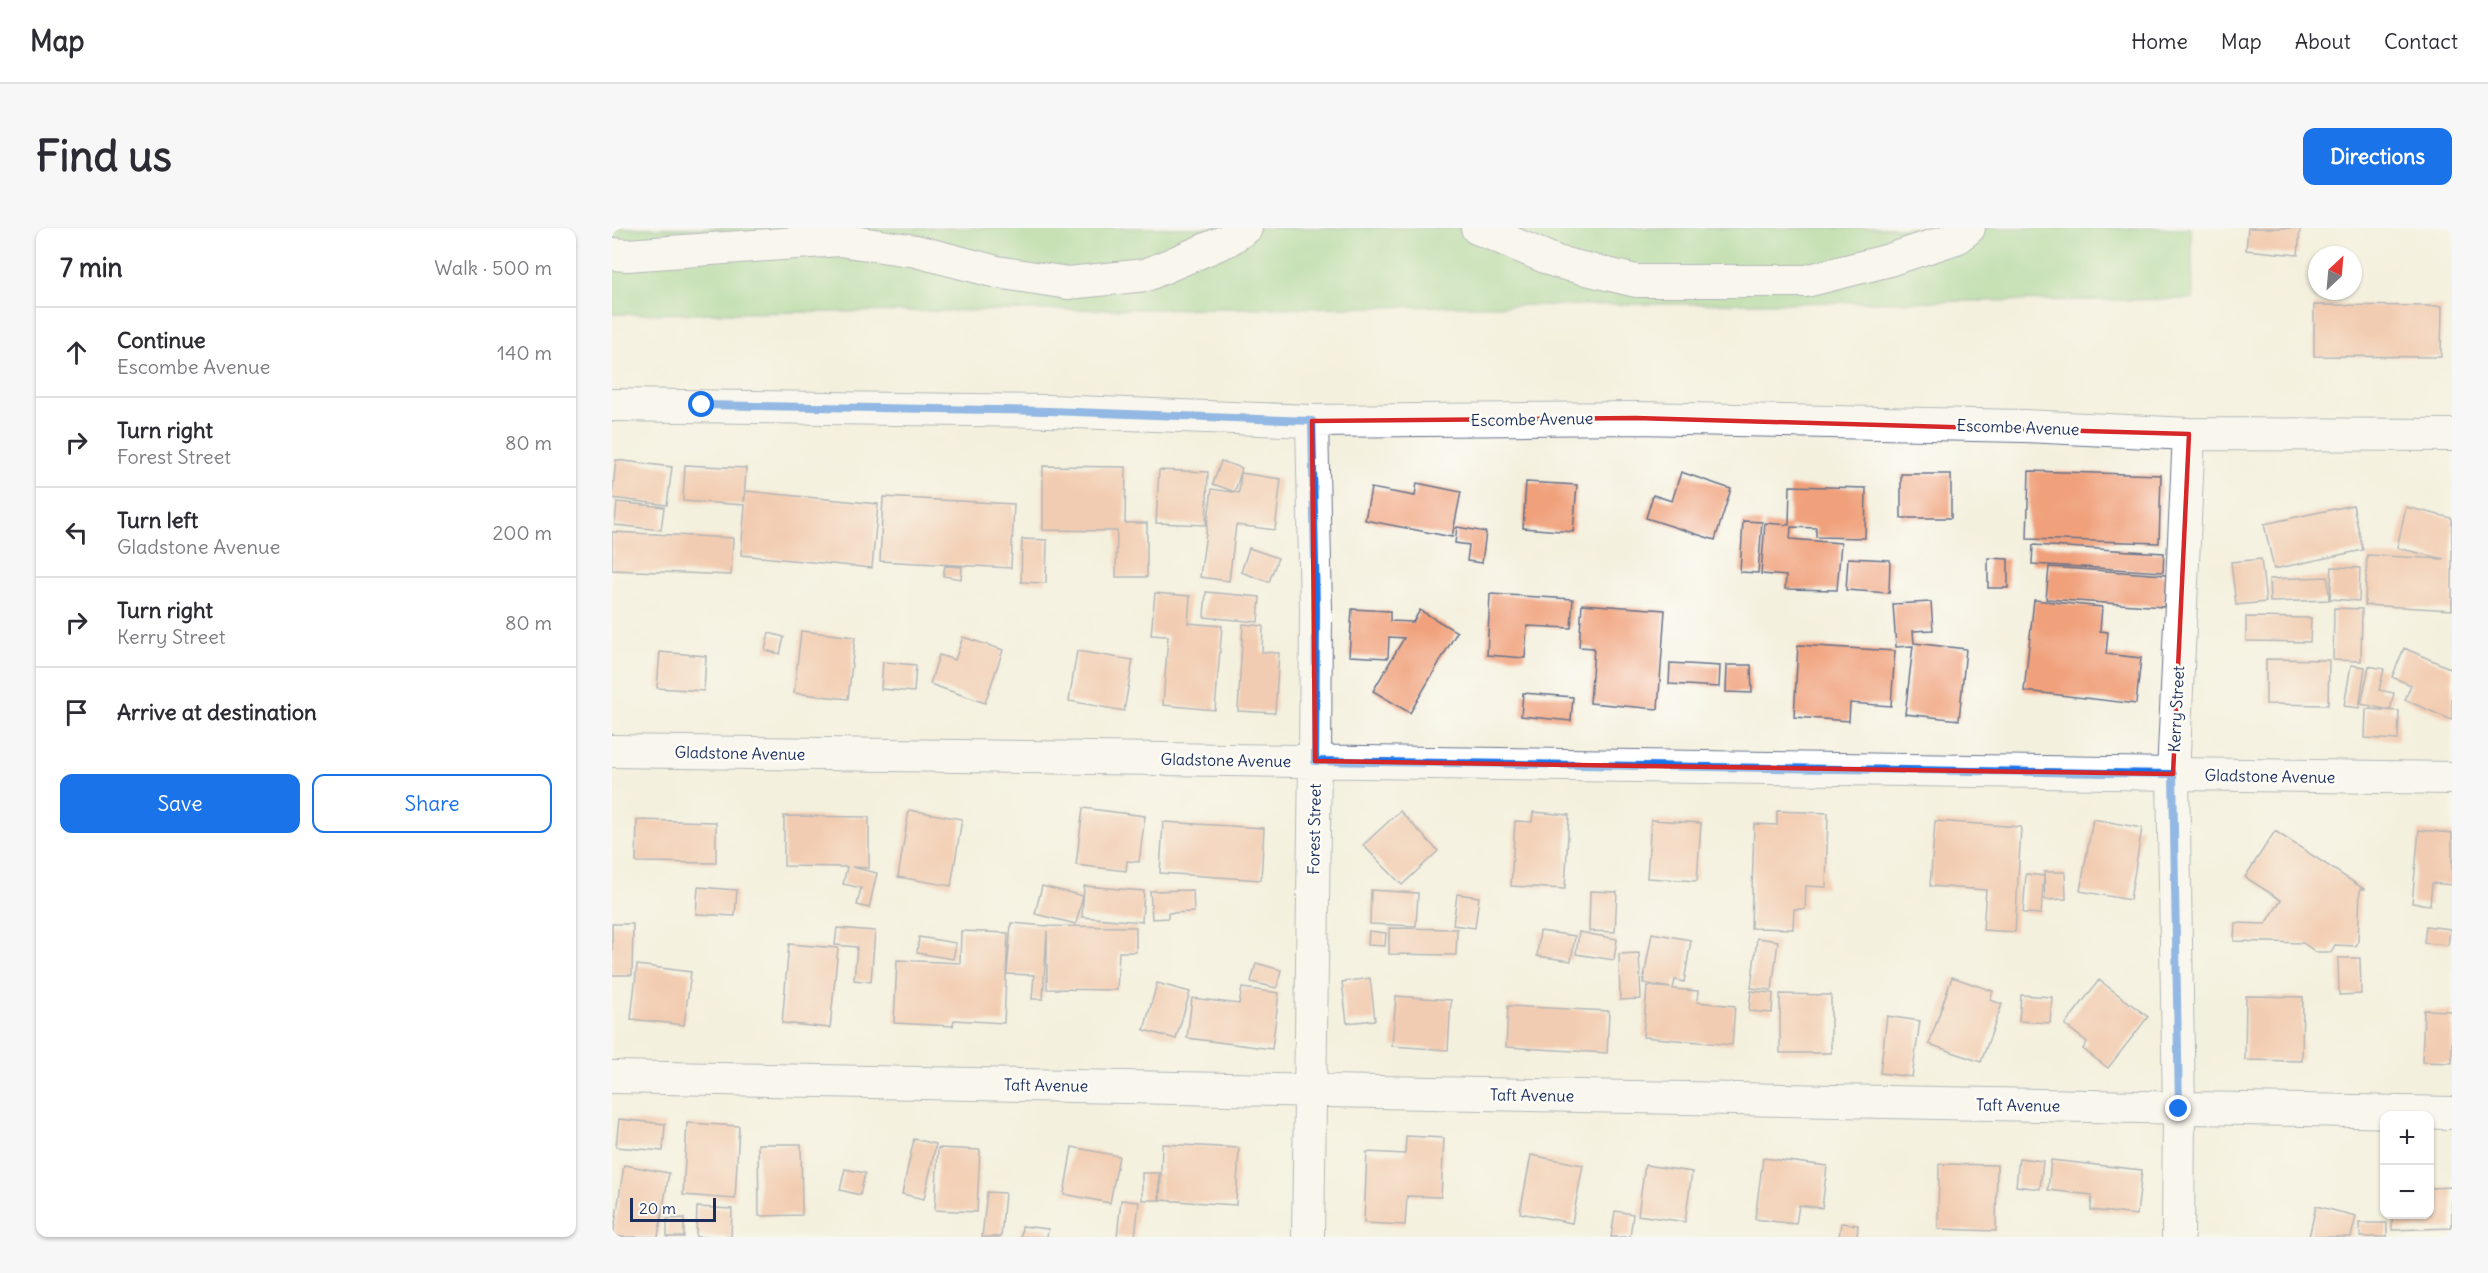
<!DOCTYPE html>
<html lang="en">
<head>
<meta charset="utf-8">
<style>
	:root { --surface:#fff; --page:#f7f7f7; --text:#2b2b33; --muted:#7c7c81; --line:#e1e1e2; --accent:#1a73e8 }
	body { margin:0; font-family:Delius,sans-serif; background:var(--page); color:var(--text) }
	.controls { position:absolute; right:18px; bottom:18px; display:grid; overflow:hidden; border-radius:12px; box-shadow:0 2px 4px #0004 }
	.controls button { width:54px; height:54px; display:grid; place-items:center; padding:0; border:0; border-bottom:2px solid var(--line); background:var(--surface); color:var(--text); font:30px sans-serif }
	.compass { position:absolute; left:1696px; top:18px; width:54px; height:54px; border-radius:50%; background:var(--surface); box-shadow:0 2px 4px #0004; rotate:26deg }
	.scale { position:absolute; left:18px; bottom:15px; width:86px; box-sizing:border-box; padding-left:6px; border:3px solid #1b2f5e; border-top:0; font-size:16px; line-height:21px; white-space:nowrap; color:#1b2f5e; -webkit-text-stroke:4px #fdfcf7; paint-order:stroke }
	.stop { position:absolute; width:18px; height:18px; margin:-14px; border:4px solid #1a73e8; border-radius:50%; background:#fff }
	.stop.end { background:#1a73e8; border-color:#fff; box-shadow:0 2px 6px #0008 }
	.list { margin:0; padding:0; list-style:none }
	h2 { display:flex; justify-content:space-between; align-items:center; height:78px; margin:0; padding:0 24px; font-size:26px }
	h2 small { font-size:20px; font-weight:400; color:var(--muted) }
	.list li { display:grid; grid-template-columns:39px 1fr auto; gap:18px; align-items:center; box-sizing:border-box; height:90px; padding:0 24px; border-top:2px solid var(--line) }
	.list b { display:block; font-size:22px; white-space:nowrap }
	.list p { margin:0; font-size:20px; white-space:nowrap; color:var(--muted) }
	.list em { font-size:20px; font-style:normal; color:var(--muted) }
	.actions { display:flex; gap:12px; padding:18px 24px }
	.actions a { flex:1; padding:14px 0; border:2px solid var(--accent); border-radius:12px; text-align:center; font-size:21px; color:var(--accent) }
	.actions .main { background:var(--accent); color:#fff }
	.icon { flex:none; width:33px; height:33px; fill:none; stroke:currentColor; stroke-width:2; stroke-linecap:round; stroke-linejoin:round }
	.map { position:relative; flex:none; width:1840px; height:1009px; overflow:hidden; border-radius:12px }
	header { display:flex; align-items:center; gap:36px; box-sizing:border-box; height:84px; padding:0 30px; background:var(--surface); border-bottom:2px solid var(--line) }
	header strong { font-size:28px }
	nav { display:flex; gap:33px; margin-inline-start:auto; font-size:21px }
	.intro { display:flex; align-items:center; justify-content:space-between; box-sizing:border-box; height:144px; padding:0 36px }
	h1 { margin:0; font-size:42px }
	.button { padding:15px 27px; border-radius:12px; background:var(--accent); color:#fff; font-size:21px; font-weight:700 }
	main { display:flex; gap:36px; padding:0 36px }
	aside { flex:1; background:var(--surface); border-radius:12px; box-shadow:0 2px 4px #0004 }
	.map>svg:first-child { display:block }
	.green { fill:#90ce84; stroke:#567e71; stroke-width:1.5 }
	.building { fill:#f0a17b }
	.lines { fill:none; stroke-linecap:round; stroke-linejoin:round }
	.minor-casing { stroke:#67738b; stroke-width:34 }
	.minor { stroke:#fff; stroke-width:32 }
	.route { stroke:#1a73e8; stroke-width:8 }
	.marked { fill:none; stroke:#d62828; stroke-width:4.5; stroke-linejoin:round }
	.labels { text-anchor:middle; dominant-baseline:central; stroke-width:5; stroke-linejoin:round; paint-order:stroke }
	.street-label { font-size:16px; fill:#1b2f5e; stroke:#fdfcf7 }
</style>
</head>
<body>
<header>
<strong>Map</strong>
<nav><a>Home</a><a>Map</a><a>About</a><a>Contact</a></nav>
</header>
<div class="intro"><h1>Find us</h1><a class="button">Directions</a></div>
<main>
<aside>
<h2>7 min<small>Walk · 500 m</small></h2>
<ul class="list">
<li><svg class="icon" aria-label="ahead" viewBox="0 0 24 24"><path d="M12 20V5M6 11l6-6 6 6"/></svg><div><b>Continue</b><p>Escombe Avenue</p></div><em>140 m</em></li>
<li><svg class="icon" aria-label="right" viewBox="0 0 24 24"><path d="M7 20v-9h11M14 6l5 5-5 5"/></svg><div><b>Turn right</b><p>Forest Street</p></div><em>80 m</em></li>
<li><svg class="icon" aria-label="left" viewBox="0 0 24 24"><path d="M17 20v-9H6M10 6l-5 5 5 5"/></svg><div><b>Turn left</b><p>Gladstone Avenue</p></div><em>200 m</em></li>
<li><svg class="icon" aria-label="right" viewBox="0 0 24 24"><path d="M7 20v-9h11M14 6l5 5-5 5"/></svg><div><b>Turn right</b><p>Kerry Street</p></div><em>80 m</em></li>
<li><svg class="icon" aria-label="arrive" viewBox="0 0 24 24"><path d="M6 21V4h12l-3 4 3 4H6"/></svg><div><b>Arrive at destination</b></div></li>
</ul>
<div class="actions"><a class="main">Save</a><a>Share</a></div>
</aside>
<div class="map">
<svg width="1840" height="1009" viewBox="0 0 1840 1009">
	<rect width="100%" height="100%" fill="#fdfcf7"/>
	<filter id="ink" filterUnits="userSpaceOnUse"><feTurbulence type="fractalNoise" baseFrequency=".0167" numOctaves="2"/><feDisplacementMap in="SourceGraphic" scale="12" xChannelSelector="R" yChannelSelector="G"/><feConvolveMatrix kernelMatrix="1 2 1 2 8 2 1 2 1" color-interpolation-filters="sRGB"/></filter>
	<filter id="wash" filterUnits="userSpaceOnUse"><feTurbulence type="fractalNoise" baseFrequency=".008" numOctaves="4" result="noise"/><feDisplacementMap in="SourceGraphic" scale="24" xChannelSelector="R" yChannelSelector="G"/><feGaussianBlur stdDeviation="1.35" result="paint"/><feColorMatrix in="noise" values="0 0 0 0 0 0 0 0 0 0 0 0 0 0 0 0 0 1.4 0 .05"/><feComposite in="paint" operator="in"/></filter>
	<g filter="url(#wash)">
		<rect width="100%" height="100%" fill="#f4f0de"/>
		<!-- green -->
		<path class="green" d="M0 0H1579L1581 71 0 86Z"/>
		<g id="blocks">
			<!-- building -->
			<path class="building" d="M1636 0H1688L1686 27 1634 22Z
				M1702 77 1830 78 1829 129 1702 128Z
				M4 232 60 239 55 277 0 270Z
				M609 233 630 240 623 264 601 256Z
				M73 237 134 240 132 274 134 263 266 276 260 340 129 327 133 277 71 273Z
				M431 238 514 239 513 295H535V349H504L505 303 431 302Z
				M547 242 596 244 594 297 544 295Z
				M1417 243 1549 247 1547 315 1415 311Z
				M1069 244 1119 261 1103 312 1034 290 1041 267 1060 273Z
				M629 245 669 251 663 302 624 297 617 353 588 349 600 261 627 265Z
				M1289 246H1339V290H1289Z
				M914 254 965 257 961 304 911 300Z
				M805 255 849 264 840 309 753 292 759 260 803 268Z
				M1178 258 1254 260 1253 310 1204 309V300L1179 299 1178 311 1229 315 1225 362 1173 361 1174 348 1149 346 1153 295 1177 297Z
				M271 269 402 276 399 340 268 333Z
				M5 274 52 279 49 302 3 297Z
				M1741 277 1751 322 1662 341 1652 296Z
				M1794 279 1840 290V382L1753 377 1755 327 1832 331 1785 320Z
				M1131 293 1150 294 1146 345 1128 344Z
				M845 299 874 304 870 335 855 333 857 317 843 315Z
				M0 304 121 310 119 347 0 342Z
				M410 311 435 312 434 355 409 354Z
				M1421 317 1552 325 1551 344 1420 336Z
				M637 320 666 330 657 354 629 344Z
				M1236 330 1278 332 1277 365 1234 362Z
				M1376 330 1396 331V360H1376Z
				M1649 331 1654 374 1624 377 1619 334Z
				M333 338 350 339 349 351 331 348Z
				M1437 339 1554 347 1552 379 1434 371Z
				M1720 339 1748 340 1747 373 1718 371Z
				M1716 349 1717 372 1658 374 1657 351Z
				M594 364 648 369 646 394 592 389Z
				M543 365 578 368 576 395 610 398 603 482 551 477 556 408 539 407Z
				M878 366 961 371 959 400 915 398 913 430 875 427Z
				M1422 372 1490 379 1488 403 1496 404 1494 426 1529 430 1524 476 1412 463Z
				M1319 374 1321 402 1301 403 1302 415 1354 421 1347 492 1293 486 1301 418 1284 419 1281 376Z
				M970 376 1053 382 1046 481 978 475 982 420 967 419Z
				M1722 380 1750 381 1749 433 1721 432Z
				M740 381 778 383V393L801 394 808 382 845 404 798 485 761 463 792 410 777 409 776 430 737 428Z
				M1634 389 1699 390 1698 414 1634 413Z
				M631 396 651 398 650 424 667 425 663 485 626 483Z
				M189 403 243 409 236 471 182 465Z
				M157 405 172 409 168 426 153 422Z
				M351 409 391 422 373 475 318 456 327 427 343 432Z
				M1186 417 1283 423 1279 478 1238 475 1237 493 1182 489Z
				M1792 420 1840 441V492L1793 472 1799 457 1780 449Z
				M465 423 521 432 512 483 457 473Z
				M48 424 94 428 92 463 45 460Z
				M1654 431 1717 432 1716 477 1654 476Z
				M271 434 304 437 302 464 269 461Z
				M1058 435 1108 438 1107 459 1057 456Z
				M1115 437H1139L1140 465 1114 464Z
				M1739 437 1753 439 1747 480 1732 478Z
				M1757 438 1772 441 1767 462 1782 465 1778 482 1749 476Z
				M911 465 961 469 959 493 909 488Z
				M1754 481 1787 483 1786 512 1753 510Z
				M471 580 533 588 527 634 515 633 514 643 464 637Z
				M297 582 350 591 339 658 286 649Z
				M788 583 826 623 790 657 751 617Z
				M1165 583 1216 585 1214 659 1194 658 1193 681H1182L1181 701 1139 700 1142 596 1165 597Z
				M921 584 957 587 953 661 899 658 903 593 920 594Z
				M172 588 257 589V640L240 639 265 645 257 680 245 677 249 660 231 656 235 639 172 638Z
				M1481 591 1530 600 1518 672 1468 663Z
				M25 592 104 594V635L24 634Z
				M1039 592 1089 595 1085 653 1035 650Z
				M1323 593 1409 599 1403 704 1371 702 1374 662 1318 658Z
				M551 594 652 600 649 652 548 645Z
				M1807 602 1840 605V657L1820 655 1818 677 1800 675Z
				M1663 603 1752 661H1748L1746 714 1744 718 1723 717 1719 724H1704L1691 715 1622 713 1623 695 1654 696 1669 672 1633 649Z
				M1432 644H1453L1454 671 1433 672Z
				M1414 646 1432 648 1429 686 1411 685Z
				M430 658 471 668 464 696 423 686Z
				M472 658 532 663 530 694 470 689Z
				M86 659 125 662 123 688 84 686Z
				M581 662 582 684 556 685V690L540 691 538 663Z
				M759 662 806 665 804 698 758 696Z
				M978 663 1005 664 1003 704 977 703Z
				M845 666 867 669 863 700 841 697Z
				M399 695 436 698 524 699V724H507L505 762 435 761V703L431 771H420L422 747 395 746Z
				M0 696H21L20 747H0Z
				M1814 698 1838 701 1836 717 1812 715Z
				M225 700 263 703 259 754 242 752 245 719 223 717Z
				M777 700 845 701 844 727 777 726Z
				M349 703 396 705 392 795 342 792 341 798 282 795 285 732 348 735Z
				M757 703 774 705 773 718 756 717Z
				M928 703 963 708 959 733 925 728Z
				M967 704 1005 711 1002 732 964 726Z
				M1040 705 1079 712 1072 754 1063 752 1061 761 1086 763 1085 774 1123 778 1120 817 1031 809 1035 758 1059 760 1031 755Z
				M307 709 344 715 341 731 305 725Z
				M1145 710 1166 713 1160 762 1139 760Z
				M177 716 226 720 218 800 170 795Z
				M1027 725 1029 771 1008 772 1007 726Z
				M1726 730H1748L1749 766 1727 767Z
				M644 735 669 742 665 760 639 754Z
				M25 737 79 744 72 797 19 791Z
				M1340 749 1381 763 1378 772 1390 776 1369 834 1317 816Z
				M758 750 763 792 735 795 730 754Z
				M1487 752 1536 789 1496 840 1471 821 1475 814 1453 797Z
				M545 755 578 764 564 811 532 802Z
				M630 760 667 765 660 821 575 810 580 770 627 776Z
				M1139 763 1161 765 1160 785 1137 783Z
				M1168 766 1219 767V825H1168Z
				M1409 767 1440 769 1438 795 1407 793Z
				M784 768 839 772 836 822 780 818Z
				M1634 768 1691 769 1690 833 1633 832Z
				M896 778 997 783 995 825 894 819Z
				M1812 782 1840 783V835L1810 834Z
				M1275 788 1308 793 1300 849 1268 845Z
				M7 891 53 896 51 923 4 919Z
				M75 895 127 898 123 971 71 967Z
				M794 908 832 910 829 969 795 968 793 997 752 995 755 924 793 926Z
				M302 911 324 916 312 971 290 966Z
				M146 916H189L190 987 147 988Z
				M550 916 627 920 624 977 548 972Z
				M460 919 507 928 498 975 452 966Z
				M326 920 368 922 365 984 323 982Z
				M919 927 971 937 960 995 908 985Z
				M1151 930 1215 938 1210 980 1187 977 1184 996 1143 991Z
				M1407 930 1431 933 1428 961 1404 958Z
				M1439 932 1530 942 1525 987 1479 982 1480 967 1436 962Z
				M1327 936 1385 937 1384 1003 1326 1001Z
				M12 937 57 945 46 1009H1Z
				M1033 937 1080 944 1073 994 1026 987Z
				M233 941 253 945 248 967 228 962Z
				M530 945H547V972H530Z
				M1840 959V1000L1780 1002V986H1818V960Z
				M375 964 393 965 389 1009H370Z
				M509 972 527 974 523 1009H505Z
				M1704 978 1744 988 1739 1009H1697Z
				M85 979 120 981 119 1009H84Z
				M1003 983 1021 986 1018 1009H999Z
				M72 990V1009H55V991Z
				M1229 995 1246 997 1245 1009H1227Z
				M1747 995H1775V1009H1748Z
				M410 998 436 1001 435 1009H409Z"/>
		</g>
	</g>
	<g filter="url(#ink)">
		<use href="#blocks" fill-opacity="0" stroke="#67738b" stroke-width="1.5"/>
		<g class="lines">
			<!-- minor casing -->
			<g class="minor-casing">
				<path id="minor" d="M865 0 945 34 1024 53H1194L1274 33 1344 10 1357 0
					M0 26 15 27 227 12 304 23 385 44 456 55 534 47 616 12 634 0
					M0 177 437 183 700 193 1024 190 1412 198 1577 206 1840 207
					M0 523 1840 550
					M0 849 1840 885
					M696 1009 703 533 704 382 700 193
					M1566 1009 1567 881 1561 546 1577 206"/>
			</g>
			<!-- minor -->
			<use href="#minor" class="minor"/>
		</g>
	</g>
	<g class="lines" filter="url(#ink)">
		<!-- route -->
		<path class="route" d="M90 177 437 183 700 193 704 382 703 533 1561 546 1567 881"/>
	</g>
	<!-- marked area -->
	<path d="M0 0H1840V1009H0ZM1024 190 1577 206 1561 546 703 533 700 193Z" fill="#f4f0de" fill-opacity=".55" fill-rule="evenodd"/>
	<path class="marked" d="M1024 190 1577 206 1561 546 703 533 700 193Z"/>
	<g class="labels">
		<!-- street labels -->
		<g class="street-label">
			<text transform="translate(920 191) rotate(-1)">Escombe Avenue</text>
			<text transform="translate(1406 199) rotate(2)">Escombe Avenue</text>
			<text transform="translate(1564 481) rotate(-87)">Kerry Street</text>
			<text transform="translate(128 525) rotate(1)">Gladstone Avenue</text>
			<text transform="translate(614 532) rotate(1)">Gladstone Avenue</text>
			<text transform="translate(1658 548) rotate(1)">Gladstone Avenue</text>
			<text transform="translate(702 601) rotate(-89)">Forest Street</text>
			<text transform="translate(434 857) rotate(1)">Taft Avenue</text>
			<text transform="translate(920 867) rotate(1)">Taft Avenue</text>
			<text transform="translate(1406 877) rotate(1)">Taft Avenue</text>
		</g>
	</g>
</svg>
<div class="controls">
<button>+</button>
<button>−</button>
</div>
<svg class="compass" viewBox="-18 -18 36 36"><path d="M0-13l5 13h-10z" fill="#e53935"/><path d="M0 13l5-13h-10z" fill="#7c7c81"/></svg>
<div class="scale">20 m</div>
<div class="stop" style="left:90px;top:177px"></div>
<div class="stop end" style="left:1567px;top:881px"></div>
</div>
</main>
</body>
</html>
